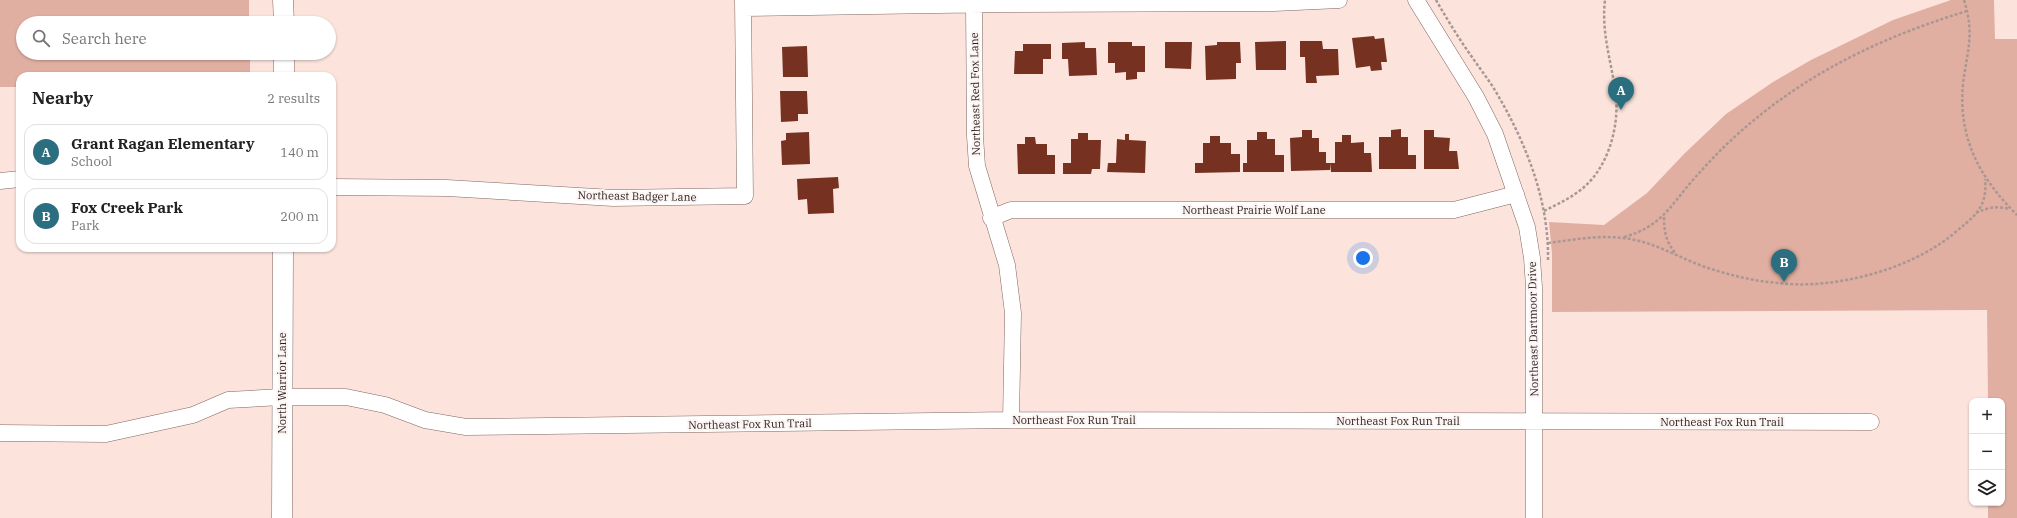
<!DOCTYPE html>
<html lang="en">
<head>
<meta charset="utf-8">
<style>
	:root { --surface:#fff; --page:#f6f6f6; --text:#222; --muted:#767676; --line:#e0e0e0; --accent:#2b6e80 }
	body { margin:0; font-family:"IBM Plex Serif",serif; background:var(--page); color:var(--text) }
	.controls { position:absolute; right:12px; bottom:12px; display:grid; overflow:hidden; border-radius:8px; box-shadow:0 1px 3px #0004 }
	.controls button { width:36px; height:36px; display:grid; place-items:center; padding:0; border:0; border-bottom:1px solid var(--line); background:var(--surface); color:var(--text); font:20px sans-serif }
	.you { position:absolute; left:1363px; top:258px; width:14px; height:14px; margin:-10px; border:3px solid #fff; border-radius:50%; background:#1a73e8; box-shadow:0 0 0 6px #1a73e833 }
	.badge { display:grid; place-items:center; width:26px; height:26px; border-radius:50%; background:var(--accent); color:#fff; font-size:13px; font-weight:700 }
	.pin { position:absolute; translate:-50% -33px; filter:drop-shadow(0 1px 2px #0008) }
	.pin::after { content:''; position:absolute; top:21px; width:14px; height:12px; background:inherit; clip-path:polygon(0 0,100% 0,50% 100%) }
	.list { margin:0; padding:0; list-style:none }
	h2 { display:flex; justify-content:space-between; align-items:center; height:52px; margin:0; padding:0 16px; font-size:17px }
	h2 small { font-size:13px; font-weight:400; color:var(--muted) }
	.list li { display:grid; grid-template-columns:26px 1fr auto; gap:12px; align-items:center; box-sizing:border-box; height:56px; margin:0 8px 8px; padding:0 8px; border:1px solid var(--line); border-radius:12px }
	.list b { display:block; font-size:15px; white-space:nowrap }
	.list p { margin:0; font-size:13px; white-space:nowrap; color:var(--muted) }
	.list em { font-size:13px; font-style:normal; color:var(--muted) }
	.icon { flex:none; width:22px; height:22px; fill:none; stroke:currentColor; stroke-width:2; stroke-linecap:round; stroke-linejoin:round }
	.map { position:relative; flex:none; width:2017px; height:518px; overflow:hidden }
	.search { position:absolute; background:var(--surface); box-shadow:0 1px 3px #0004; left:16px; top:16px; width:320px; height:44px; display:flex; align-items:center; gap:10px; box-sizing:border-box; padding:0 14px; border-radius:22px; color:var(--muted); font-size:15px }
	.panel { position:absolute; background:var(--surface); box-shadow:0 1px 3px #0004; left:16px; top:72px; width:320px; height:180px; border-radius:12px }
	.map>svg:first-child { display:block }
	.green { fill:#e1afa2 }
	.building { fill:#763120 }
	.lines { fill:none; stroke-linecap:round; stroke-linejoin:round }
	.minor-casing { stroke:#80665f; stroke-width:17 }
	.tertiary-casing { stroke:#80665f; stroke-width:21 }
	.path { stroke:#aa9792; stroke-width:2.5; stroke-dasharray:3 2; stroke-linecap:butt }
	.minor { stroke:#fff; stroke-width:16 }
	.tertiary { stroke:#fff; stroke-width:20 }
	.labels { text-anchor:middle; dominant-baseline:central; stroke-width:4; stroke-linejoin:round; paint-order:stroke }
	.street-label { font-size:11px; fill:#291e1b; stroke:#fcf5f4 }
</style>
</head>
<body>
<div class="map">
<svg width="2017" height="518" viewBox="0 0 2017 518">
	<rect width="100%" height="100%" fill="#fce4dd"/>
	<!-- green -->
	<path class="green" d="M0 0H249V23H23V53H250V76H20V87H0Z
		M1951 0H1994L1995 39H2017V518H1988V503H2002V401H1988L1987 310 1552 312V254L1549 222 1604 225 1647 193 1684 154 1726 114 1773 82 1811 60 1893 20Z"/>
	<!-- building -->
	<path class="building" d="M1374 36 1375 39 1384 38 1387 62H1381L1382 70 1371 71 1370 66 1356 68 1352 38Z
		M1286 41V70H1256L1255 42Z
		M1300 41H1322L1323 49H1338L1339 75 1316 76 1317 83H1306L1305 57H1300Z
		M1085 42V48H1096L1097 75 1069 76 1068 59H1062V43Z
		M1108 42H1132V46H1145V72H1137V79L1126 80V72L1115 73V63H1108Z
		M1165 42H1192L1191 69 1165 68Z
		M1217 42H1240L1241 63H1236V79L1206 80 1205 46 1217 45Z
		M1023 44H1051V59H1043V74H1014L1015 51H1023Z
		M807 46 808 77H783L782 47Z
		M780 91H807L808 114H798V121L781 122Z
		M1401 129V137H1408V155H1416V169H1379V137H1391V130Z
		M1302 130H1312V138H1319V152H1326V163H1330V170L1291 171 1290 138 1302 137Z
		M1424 130H1434V137L1450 138 1449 151H1457L1459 169H1424Z
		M809 132 810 164 782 165 781 141 786 140V133Z
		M1257 132H1267V139H1275V155H1284V172H1243V163H1247V140H1257Z
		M1078 133H1088V140H1101L1100 169H1092L1091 174H1063V163H1071V139H1078Z
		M1125 134H1129V140L1146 141 1145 173 1107 172 1108 163H1116L1117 139 1125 140Z
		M1342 135H1351V143L1364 142V153H1371L1372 172H1331L1330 163H1335V142H1342Z
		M1210 136H1220V143H1231V154H1240V172L1195 173V163H1203V143H1210Z
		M1025 137H1035L1036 144H1047V155H1055V174H1018L1017 144H1025Z
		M838 177 839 188 833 189 834 213 808 214 807 199 798 200 797 179Z"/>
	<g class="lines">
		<!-- minor casing -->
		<g class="minor-casing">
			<path id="minor" d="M1416 0 1476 97 1495 134 1527 227 1532 258 1534 287V518
				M974 4 975 136 977 166 1007 265 1013 313 1011 420
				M743 8 1003 4 1274 3 1339 0
				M0 181 20 179
				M332 187 447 188 613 198 745 196 743 0
				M991 218 1011 210H1454L1516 194
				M0 433 106 434 193 415 228 400 282 397H346L385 405 425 420 466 427 1011 420 1871 422"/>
		</g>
		<!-- tertiary casing -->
		<g class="tertiary-casing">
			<path id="tertiary" d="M283 0 284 23
				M284 53V76
				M282 518 283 248"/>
		</g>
		<!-- path -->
		<path class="path" d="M1436 0C1447 19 1459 39 1472 57 1480 69 1489 80 1496 92 1526 143 1549 200 1548 260
			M1964 0C1975 35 1967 51 1963 84 1958 139 1980 178 2017 215
			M1544 211C1558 204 1571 198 1583 188 1608 167 1619 128 1616 96 1612 63 1601 34 1605 0
			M1976 213C1988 207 1998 206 2010 209
			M1664 217C1664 232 1666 241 1675 253
			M1624 237C1660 227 1669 208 1692 181 1707 164 1722 148 1739 133 1806 73 1882 37 1967 11
			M1548 243C1572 240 1598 235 1623 238 1653 241 1677 257 1705 267 1729 275 1753 281 1778 283 1833 290 1909 270 1952 235 1973 217 1988 209 1985 179"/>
		<!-- minor -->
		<use href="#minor" class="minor"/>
		<!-- tertiary -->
		<use href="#tertiary" class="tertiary"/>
	</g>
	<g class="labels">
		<!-- street labels -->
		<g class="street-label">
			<text transform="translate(975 94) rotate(-91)">Northeast Red Fox Lane</text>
			<text transform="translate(637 196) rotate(1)">Northeast Badger Lane</text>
			<text x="1254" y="210">Northeast Prairie Wolf Lane</text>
			<text transform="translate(1533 329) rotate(-91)">Northeast Dartmoor Drive</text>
			<text transform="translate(282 383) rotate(-90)">North Warrior Lane</text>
			<text x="1074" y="420">Northeast Fox Run Trail</text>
			<text x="1398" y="421">Northeast Fox Run Trail</text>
			<text x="1722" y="422">Northeast Fox Run Trail</text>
			<text transform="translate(750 424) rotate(-1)">Northeast Fox Run Trail</text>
		</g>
	</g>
</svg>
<div class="controls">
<button>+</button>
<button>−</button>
<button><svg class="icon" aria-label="layers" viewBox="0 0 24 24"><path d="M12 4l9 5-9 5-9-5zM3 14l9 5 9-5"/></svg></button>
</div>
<div class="you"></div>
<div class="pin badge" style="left:1621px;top:110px">A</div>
<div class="pin badge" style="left:1784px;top:282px">B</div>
<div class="search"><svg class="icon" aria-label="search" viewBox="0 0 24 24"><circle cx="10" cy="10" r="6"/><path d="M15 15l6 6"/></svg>Search here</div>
<section class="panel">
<h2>Nearby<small>2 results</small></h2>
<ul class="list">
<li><span class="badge">A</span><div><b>Grant Ragan Elementary</b><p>School</p></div><em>140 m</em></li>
<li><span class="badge">B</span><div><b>Fox Creek Park</b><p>Park</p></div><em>200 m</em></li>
</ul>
</section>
</div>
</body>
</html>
